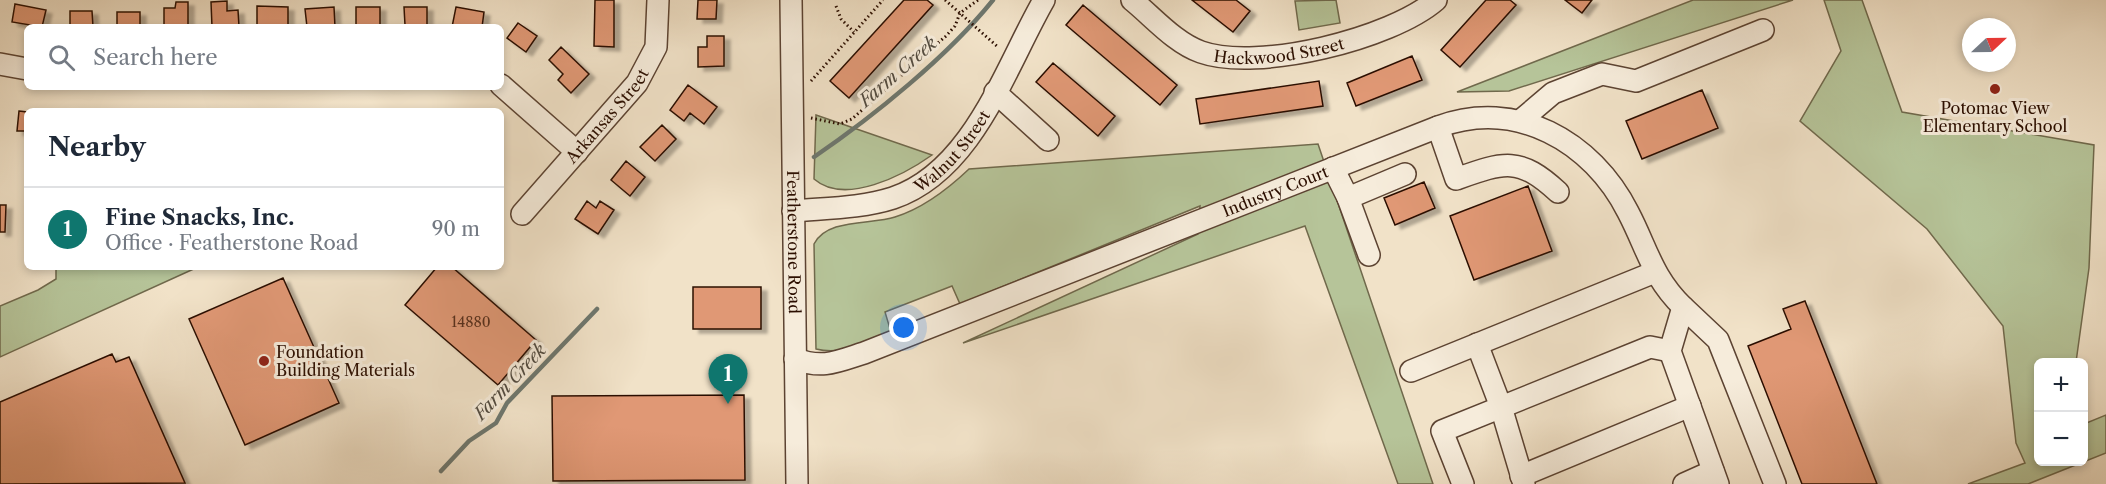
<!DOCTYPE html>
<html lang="en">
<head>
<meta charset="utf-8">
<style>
	:root { --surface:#fff; --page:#f2f2f3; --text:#1f2937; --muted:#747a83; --line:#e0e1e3; --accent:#0f766e }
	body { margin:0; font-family:"Libre Caslon Text",serif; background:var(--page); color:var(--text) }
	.controls { position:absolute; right:18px; bottom:18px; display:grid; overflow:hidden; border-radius:9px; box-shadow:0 3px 9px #0003 }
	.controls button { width:54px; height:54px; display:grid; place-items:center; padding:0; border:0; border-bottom:2px solid var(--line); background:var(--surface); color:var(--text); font:30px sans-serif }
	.compass { position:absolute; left:1962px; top:18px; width:54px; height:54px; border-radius:50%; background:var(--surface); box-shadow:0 3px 9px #0003; rotate:68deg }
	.you { position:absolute; left:904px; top:328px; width:21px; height:21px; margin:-15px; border:4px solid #fff; border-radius:50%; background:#1a73e8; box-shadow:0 0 0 9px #1a73e833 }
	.badge { display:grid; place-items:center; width:39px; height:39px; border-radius:50%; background:var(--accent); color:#fff; font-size:20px; font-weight:700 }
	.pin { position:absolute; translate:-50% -50px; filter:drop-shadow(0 2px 3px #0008) }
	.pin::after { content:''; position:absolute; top:32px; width:21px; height:18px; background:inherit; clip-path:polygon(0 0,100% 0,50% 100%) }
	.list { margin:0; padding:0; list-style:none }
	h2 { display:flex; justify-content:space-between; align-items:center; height:78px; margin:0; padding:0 24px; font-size:26px }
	h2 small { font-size:20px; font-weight:400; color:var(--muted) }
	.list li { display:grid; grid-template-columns:39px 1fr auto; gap:18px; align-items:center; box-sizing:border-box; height:84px; padding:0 24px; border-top:2px solid var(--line) }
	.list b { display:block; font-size:22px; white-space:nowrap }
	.list p { margin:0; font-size:20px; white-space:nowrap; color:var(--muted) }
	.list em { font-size:20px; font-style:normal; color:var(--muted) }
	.icon { flex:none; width:33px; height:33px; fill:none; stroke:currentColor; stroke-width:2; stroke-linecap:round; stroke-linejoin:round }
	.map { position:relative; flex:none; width:2106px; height:484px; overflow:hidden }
	.search { position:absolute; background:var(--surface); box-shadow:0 3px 9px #0003; left:24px; top:24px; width:480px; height:66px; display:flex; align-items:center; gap:15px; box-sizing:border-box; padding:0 21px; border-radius:9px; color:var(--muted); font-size:22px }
	.panel { position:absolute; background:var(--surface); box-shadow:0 3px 9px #0003; left:24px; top:108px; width:480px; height:162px; border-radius:9px }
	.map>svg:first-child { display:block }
	.green { fill:#b6c499; stroke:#70694c; stroke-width:1.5 }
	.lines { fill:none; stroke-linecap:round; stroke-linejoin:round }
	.stream { stroke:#6e776e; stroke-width:4.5 }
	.building { fill:#e09874; stroke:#2b0e00; stroke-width:1.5; filter:url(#shadow) }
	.minor-casing { stroke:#5c4332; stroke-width:24 }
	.path { stroke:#2b0e00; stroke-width:3; stroke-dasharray:1.5 3; stroke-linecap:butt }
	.minor { stroke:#f6ecdb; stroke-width:21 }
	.poi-dot { fill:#8f2418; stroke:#f6ecdb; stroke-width:2 }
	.labels { text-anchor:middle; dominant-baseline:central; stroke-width:6; stroke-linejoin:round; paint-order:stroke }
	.number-label { font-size:14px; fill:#58301d }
	.street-label { font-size:16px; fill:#2b0e00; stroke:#f6ecdb }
	.poi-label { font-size:16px; fill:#2b0e00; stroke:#f6ecdb }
	.water-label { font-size:18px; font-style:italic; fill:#524b40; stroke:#f6ecdb }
</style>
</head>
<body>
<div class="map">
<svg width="2106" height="484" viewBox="0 0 2106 484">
	<defs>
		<filter id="shadow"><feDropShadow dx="6" dy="4" stdDeviation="1.5" flood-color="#0004"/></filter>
	</defs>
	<rect width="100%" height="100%" fill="#f1e2c8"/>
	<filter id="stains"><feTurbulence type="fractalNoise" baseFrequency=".00333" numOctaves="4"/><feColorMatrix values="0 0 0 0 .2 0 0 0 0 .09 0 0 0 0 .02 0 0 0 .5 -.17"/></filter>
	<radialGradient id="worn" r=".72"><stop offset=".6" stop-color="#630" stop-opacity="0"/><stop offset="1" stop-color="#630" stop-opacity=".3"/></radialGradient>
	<!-- green -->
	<path class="green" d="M1336 0 1340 23 1299 30 1295 1Z
		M1693 0H1793L1509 91 1457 92Z
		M1824 0H1862L1902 112 2094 145 2089 268 2076 362H2038V462H2084V424L2106 415V453L2028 484H1968L2025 463 2016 443 2003 326 1927 229 1800 121 1841 51Z
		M816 115 932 155C904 175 845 206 814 179Z
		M1318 144 1433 484H1398L1305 226 963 343 1198 234 1200 206 960 304 952 286 885 312 891 332C866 342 843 356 816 349L814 244C827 218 871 225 895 217 924 208 948 189 969 169Z
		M56 267H198L0 357V306L38 290 56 279Z"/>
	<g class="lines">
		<!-- stream -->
		<path class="stream" d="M814 157C874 116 948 56 993 0
			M441 471 469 441 496 423 507 403 597 309"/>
	</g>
	<!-- building -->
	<path class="building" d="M595 0H614V47L594 46Z
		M698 0H717L716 19H697Z
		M904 0H927L933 5 849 98 830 81Z
		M1192 0H1236L1250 11 1233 32Z
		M1486 0H1510L1516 5 1460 67 1441 50Z
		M1565 0H1592L1582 13Z
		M227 1V11L238 10 239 27H212L211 2Z
		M176 2H188V27H164V8H175Z
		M15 4 46 10 42 27 12 22Z
		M1083 5 1177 85 1160 105 1066 25Z
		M257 6 288 7V27L257 26Z
		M334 7 335 27H307L305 9Z
		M356 7H380V26H356Z
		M404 7H427V25H405Z
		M456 7 484 12 482 27H452Z
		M70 11H92L93 27H70Z
		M117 12H140V27H117Z
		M518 23 537 36 526 52 507 38Z
		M707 36H724V66L698 67V47H707Z
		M561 47 589 74 571 93 558 80 563 74 549 60Z
		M1412 56 1422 80 1356 106 1347 83Z
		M1053 63 1115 116 1098 136 1036 82Z
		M1319 81 1323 106 1200 124 1196 99Z
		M688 85 717 107 704 124 690 113 684 121 670 110Z
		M1702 90 1718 128 1642 159 1626 121Z
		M19 111 27 112V131H17Z
		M662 125 676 139 655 161 640 147Z
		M626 161 645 177 630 196 611 180Z
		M1424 182 1435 208 1395 225 1384 198Z
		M1528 186 1552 251 1474 280 1450 216Z
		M587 201 596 208 600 201 614 210 598 234 575 219Z
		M0 205H6L5 232H0Z
		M437 267H452L536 340 498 385 405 305Z
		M283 278 339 403 245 445 189 319Z
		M693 287H761V329H693Z
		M1805 301 1877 484H1802L1748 346 1791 329 1783 309Z
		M112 354 116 362 129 357 185 483 0 484V402Z
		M744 395 745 480 553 481 552 396Z"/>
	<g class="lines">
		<!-- minor casing -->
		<g class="minor-casing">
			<g id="minor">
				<path id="s1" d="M791 0 797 484"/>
				<path id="s2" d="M1132 0C1153 17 1175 43 1201 52 1257 72 1391 39 1436 0"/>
				<path d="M0 64 27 69"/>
				<path d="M501 85 577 152"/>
				<path d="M995 92 1048 140"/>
				<path d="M1520 121 1553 93 1602 74 1636 81 1763 30"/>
				<path d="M1438 127 1456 179C1504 162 1519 156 1558 192"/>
				<path d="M1333 168 1348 198 1405 174"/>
				<path d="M1348 198 1369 255"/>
				<path id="s3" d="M793 211C826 208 862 208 893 198 973 171 1005 68 1044 0"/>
				<path id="s4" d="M522 214 637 83 656 47 658 0"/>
				<path d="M1477 344 1501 407 1524 484"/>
				<path id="s5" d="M795 359C823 369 836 362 864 353L1438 127C1516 98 1592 141 1628 212 1647 248 1652 277 1683 307"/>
				<path d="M1411 371 1655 272"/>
				<path d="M1521 476 1690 406"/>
				<path d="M1463 484 1442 431 1650 347 1670 351"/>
				<path d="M1684 484 1713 471"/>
				<path d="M1718 484 1670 351 1683 307 1718 340 1775 484"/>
			</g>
		</g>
		<!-- path -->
		<path class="path" d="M945 0 998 47
			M836 6 841 19 854 32
			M811 81 883 0
			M811 118 840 124 852 119 946 36 955 26 960 13 978 0"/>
		<!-- minor -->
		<use href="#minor" class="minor"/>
	</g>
	<!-- markers -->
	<g class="poi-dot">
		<circle cx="1995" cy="89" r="6"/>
		<circle cx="264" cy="361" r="6"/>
	</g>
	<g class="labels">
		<!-- number labels -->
		<g class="number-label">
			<text x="471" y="322">14880</text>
		</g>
		<!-- street labels -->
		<g class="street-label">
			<text stroke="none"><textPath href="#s2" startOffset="166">Hackwood Street</textPath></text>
			<text stroke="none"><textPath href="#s4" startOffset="130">Arkansas Street</textPath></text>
			<text stroke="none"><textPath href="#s3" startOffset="178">Walnut Street</textPath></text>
			<text stroke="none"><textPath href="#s5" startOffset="513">Industry Court</textPath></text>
			<text stroke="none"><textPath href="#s1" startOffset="242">Featherstone Road</textPath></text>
		</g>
		<!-- poi labels -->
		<g class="poi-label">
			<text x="1995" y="108">Potomac View<tspan x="1995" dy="18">Elementary School</tspan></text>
			<text x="276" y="352" text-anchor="start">Foundation<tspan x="276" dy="18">Building Materials</tspan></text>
		</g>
		<!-- water labels -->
		<g class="water-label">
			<text transform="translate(898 72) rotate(-41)">Farm Creek</text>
			<text transform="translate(510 382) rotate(-47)">Farm Creek</text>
		</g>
	</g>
	<rect width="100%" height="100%" filter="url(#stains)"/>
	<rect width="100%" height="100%" fill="url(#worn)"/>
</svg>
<div class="controls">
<button>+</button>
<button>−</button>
</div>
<svg class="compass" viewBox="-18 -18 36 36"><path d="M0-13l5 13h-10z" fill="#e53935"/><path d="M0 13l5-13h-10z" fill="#747a83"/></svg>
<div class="you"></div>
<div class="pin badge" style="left:728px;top:404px">1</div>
<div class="search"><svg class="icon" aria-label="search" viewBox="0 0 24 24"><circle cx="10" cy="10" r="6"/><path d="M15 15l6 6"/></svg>Search here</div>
<section class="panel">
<h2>Nearby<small></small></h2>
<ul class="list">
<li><span class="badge">1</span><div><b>Fine Snacks, Inc.</b><p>Office · Featherstone Road</p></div><em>90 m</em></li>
</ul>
</section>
</div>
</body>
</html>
